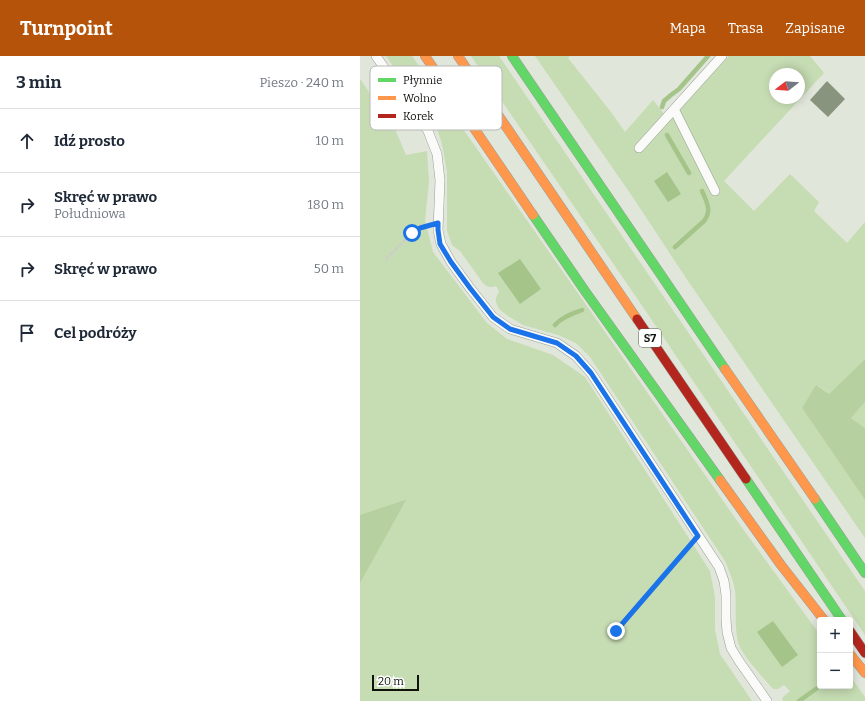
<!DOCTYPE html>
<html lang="pl">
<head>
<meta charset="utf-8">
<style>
	:root { --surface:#fff; --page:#f2f2f3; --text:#1f2937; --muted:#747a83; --line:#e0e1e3; --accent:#b45309 }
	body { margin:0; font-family:Bitter,serif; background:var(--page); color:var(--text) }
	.controls { position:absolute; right:12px; bottom:12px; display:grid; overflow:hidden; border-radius:4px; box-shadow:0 2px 10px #0003 }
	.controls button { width:36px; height:36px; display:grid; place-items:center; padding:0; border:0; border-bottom:1px solid var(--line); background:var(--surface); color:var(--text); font:20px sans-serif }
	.compass { position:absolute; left:409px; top:12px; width:36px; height:36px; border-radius:50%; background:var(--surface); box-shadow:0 2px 10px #0003; rotate:253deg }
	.scale { position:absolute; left:12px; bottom:10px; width:47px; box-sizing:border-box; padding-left:4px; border:2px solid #0f130c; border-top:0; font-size:11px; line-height:14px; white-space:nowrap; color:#0f130c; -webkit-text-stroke:3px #fff; paint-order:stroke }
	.stop { position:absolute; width:12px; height:12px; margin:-9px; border:3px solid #1a73e8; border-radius:50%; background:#fff }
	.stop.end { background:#1a73e8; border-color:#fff; box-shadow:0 1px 4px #0008 }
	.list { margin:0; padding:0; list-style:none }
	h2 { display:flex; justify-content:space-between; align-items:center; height:52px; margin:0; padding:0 16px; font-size:17px }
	h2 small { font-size:13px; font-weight:400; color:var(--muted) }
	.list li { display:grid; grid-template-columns:26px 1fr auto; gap:12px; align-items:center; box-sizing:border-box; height:64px; padding:0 16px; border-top:1px solid var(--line) }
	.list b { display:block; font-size:15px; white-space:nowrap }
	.list p { margin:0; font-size:13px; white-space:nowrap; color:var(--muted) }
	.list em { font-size:13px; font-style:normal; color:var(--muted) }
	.icon { flex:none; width:22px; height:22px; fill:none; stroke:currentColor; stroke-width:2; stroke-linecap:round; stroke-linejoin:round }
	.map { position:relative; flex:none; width:505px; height:645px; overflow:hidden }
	header { display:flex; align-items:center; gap:24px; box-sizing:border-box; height:56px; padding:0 20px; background:var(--accent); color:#fff }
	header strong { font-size:19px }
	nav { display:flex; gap:22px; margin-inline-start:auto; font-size:14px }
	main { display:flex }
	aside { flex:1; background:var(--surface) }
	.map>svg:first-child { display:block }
	.green { fill:#c6dcb3; fill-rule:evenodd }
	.forest { fill:#b6d09f }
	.water { fill:#a4c489 }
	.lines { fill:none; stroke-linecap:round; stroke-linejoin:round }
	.stream { stroke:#a4c489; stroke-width:4.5 }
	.building { fill:#89947f }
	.lane-casing { stroke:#9a9e96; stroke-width:10 }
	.fast-casing { stroke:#9a9e96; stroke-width:10 }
	.slow-casing { stroke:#9a9e96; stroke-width:10 }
	.jam-casing { stroke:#9a9e96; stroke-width:10 }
	.path { stroke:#cccdcb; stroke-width:2.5; stroke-dasharray:4 2; stroke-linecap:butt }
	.lane { stroke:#fafbf9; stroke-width:9 }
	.fast { stroke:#63d668; stroke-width:9 }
	.slow { stroke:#ff974d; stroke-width:9 }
	.jam { stroke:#b3261e; stroke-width:9 }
	.route { stroke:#1a73e8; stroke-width:5 }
	.labels { text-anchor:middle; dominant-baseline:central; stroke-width:4; stroke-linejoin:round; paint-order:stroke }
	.shield { fill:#fff; stroke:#575a55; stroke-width:1 }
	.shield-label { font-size:11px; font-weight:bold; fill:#0f130c }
	.key { fill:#fff; stroke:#b7b8b6; stroke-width:1 }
	.key-label { font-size:11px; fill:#0f130c }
</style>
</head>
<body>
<header>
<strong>Turnpoint</strong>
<nav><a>Mapa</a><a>Trasa</a><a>Zapisane</a></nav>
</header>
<main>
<aside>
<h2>3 min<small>Pieszo · 240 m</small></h2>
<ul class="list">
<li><svg class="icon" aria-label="ahead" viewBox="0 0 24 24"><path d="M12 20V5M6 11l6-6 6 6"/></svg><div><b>Idź prosto</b></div><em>10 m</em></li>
<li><svg class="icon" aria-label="right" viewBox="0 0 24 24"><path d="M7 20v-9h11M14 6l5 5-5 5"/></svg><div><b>Skręć w prawo</b><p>Południowa</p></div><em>180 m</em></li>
<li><svg class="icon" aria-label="right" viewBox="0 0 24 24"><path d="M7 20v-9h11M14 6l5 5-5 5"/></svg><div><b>Skręć w prawo</b></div><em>50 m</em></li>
<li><svg class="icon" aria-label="arrive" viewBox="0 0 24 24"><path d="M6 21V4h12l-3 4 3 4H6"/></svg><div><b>Cel podróży</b></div></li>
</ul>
</aside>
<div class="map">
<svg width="505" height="645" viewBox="0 0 505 645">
	<rect width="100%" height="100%" fill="#e0e6da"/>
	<!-- green -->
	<path class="green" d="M26 0H52L380 469 460 579V630H490V620L505 641V645H423L422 643 424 640 430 635 424 629 418 633H413C403 621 382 600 378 586 374 569 377 551 375 534 373 524 369 514 365 505L230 301 216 287 198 279 163 269 148 260 139 253 136 246V242L139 235 136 230C130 232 127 231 123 227L100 195 92 189 87 175V116L82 88 76 70Z
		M111 0H139L505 535V579L285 254Z
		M175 0H210L208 2 251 56 265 76 293 44 309 64 369 0H450L464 17 364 125 394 155 430 118 459 146 454 155 487 187 505 166V303L469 338 457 329 442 352 505 444V482L326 222 272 140ZM415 18H439V42H415Z
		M0 23 35 73 46 99 67 95 69 126 65 164 73 196 127 267 147 283 193 299 225 321 350 515 355 541V574L360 598 392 645H0Z
		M505 346V372L491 362Z"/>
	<!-- forest -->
	<path class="forest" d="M505 303V346L491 362 505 372V444L442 352 456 329 469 338Z
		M45 444H46L0 527V459Z"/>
	<!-- water -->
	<path class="water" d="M307 116 321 138 308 146 294 125Z
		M160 203 181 233 160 248 138 217Z
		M413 565 438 599 422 611 397 576Z"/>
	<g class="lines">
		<!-- stream -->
		<path class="stream" d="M302 51 304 45 311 39 319 33 348 0
			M307 79 329 117
			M315 191 344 165C352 155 347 146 342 135
			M195 269C202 261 212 258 222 254
			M439 645 460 630"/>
	</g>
	<!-- building -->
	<path class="building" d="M467 25 485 43 468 61 450 44Z"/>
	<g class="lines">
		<!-- lane casing -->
		<g class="lane-casing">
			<path id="lane" d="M16 0 68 75 77 98 80 124 78 174 81 188 91 206 110 232 133 261 150 273 197 287 216 300 231 317 359 511 364 525 366 539V563L367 576 371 592 379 605 407 645
				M314 53 355 135
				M279 92 362 0"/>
		</g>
		<!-- fast casing -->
		<g class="fast-casing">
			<path id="fast" d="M152 0 365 313
				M173 159 225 235 360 424
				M386 423 482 564
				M455 443 505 517"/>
		</g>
		<!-- slow casing -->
		<g class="slow-casing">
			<path id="slow" d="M65 0 173 159
				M98 0 277 263
				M365 313 455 443
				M360 424 421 509 464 564
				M490 598 505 617"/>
		</g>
		<!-- jam casing -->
		<g class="jam-casing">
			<path id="jam" d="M277 263 386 423
				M490 575 505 597"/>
		</g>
		<!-- path -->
		<path class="path" d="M26 203 52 177 66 170
			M256 575 330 489"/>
		<!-- lane -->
		<use href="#lane" class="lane"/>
		<!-- fast -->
		<use href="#fast" class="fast"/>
		<!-- slow -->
		<use href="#slow" class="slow"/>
		<!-- jam -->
		<use href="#jam" class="jam"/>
	</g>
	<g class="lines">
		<!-- route -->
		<path class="route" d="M52 177 60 172 78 167V174L80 188 91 206 110 232 133 261 150 273 197 287 216 300 231 317 338 480 256 575"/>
	</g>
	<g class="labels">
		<!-- shield labels -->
		<rect class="shield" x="279" y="273" width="22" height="18" rx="3"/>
		<g class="shield-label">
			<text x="290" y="282">S7</text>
		</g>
	</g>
	<!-- legend -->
	<rect x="10" y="10" width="132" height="64" rx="6" class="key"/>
	<rect x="18" y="22" width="18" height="4" fill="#63d668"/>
	<rect x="18" y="40" width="18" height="4" fill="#ff974d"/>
	<rect x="18" y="58" width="18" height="4" fill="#b3261e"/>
	<g class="key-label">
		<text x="43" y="28">Płynnie</text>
		<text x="43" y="46">Wolno</text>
		<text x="43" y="64">Korek</text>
	</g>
</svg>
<div class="controls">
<button>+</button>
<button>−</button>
</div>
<svg class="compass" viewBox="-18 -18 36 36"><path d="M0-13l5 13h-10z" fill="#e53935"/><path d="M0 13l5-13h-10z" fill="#747a83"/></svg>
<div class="scale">20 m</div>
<div class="stop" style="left:52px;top:177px"></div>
<div class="stop end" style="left:256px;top:575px"></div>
</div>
</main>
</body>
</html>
